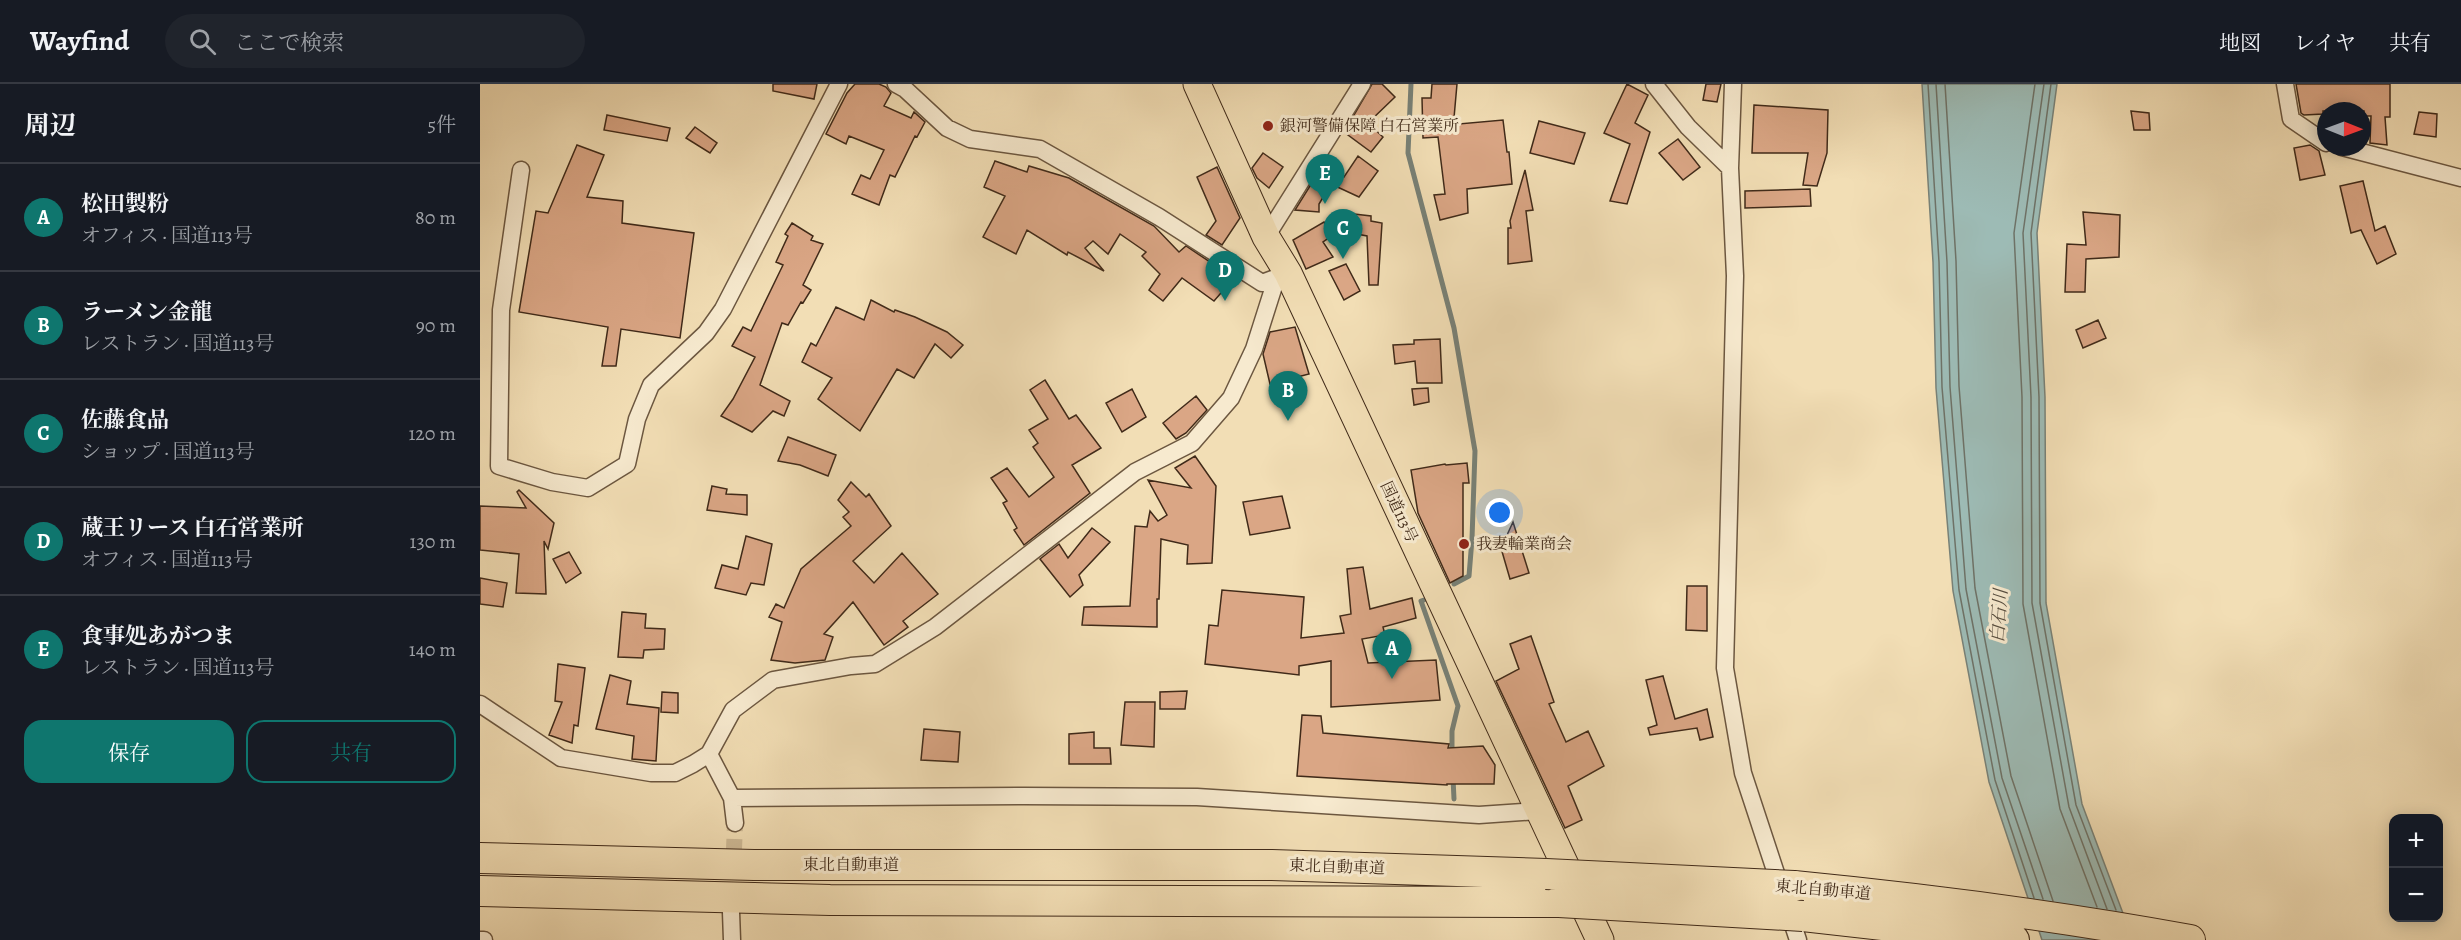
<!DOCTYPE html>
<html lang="ja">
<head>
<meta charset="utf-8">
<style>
	:root { --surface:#171b24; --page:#20242c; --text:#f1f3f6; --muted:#9ea1a6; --line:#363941; --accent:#0f766e }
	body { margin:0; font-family:Alegreya,"Noto Serif JP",serif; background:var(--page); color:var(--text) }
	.controls { position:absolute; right:18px; bottom:18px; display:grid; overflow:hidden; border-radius:12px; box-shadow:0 3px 15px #0003 }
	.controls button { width:54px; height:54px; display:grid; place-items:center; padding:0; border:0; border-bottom:2px solid var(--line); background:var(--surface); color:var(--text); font:30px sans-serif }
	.compass { position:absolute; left:1837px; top:18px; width:54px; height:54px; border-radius:50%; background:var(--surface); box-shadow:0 3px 15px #0003; rotate:91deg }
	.you { position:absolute; left:1020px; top:429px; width:21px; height:21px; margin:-15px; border:4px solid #fff; border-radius:50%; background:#1a73e8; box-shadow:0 0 0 9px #1a73e833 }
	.badge { display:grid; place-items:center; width:39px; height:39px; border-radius:50%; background:var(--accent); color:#fff; font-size:20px; font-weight:700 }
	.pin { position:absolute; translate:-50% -50px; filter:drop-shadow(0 2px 3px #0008) }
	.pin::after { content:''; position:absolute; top:32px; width:21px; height:18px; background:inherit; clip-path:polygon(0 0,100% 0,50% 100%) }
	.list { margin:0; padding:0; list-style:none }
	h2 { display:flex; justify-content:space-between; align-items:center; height:78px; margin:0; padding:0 24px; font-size:26px }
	h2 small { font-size:20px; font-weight:400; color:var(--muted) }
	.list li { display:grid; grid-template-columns:39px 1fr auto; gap:18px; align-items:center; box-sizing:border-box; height:108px; padding:0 24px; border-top:2px solid var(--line) }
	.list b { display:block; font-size:22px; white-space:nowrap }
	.list p { margin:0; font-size:20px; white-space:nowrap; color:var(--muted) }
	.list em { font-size:20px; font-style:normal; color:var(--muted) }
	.actions { display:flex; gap:12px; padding:18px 24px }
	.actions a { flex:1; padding:14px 0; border:2px solid var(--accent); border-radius:18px; text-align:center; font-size:21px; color:var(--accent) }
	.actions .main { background:var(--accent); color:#fff }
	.icon { flex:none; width:33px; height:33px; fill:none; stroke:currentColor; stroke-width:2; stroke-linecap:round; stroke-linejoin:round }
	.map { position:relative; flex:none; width:1981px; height:856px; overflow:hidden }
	header { display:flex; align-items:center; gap:36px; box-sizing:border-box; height:84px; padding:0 30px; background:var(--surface); border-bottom:2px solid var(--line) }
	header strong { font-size:28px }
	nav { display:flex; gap:33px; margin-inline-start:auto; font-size:21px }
	.search { width:420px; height:54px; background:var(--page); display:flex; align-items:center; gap:15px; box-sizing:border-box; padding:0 21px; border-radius:33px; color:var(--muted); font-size:22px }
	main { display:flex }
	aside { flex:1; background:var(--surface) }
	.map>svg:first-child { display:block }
	.water { fill:#9dbbb5; stroke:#788177; stroke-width:1.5 }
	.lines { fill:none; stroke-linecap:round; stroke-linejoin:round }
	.shore { stroke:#6e7267; stroke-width:1.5 }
	.stream { stroke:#788177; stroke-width:5 }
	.building { fill:#daa685; stroke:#402a19; stroke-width:1.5 }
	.minor-tunnel { stroke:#ceba96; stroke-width:16; stroke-dasharray:16 8; stroke-linecap:butt }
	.minor-casing { stroke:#6c5740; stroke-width:19 }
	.trunk-casing { stroke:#402a19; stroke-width:29 }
	.motorway-casing { stroke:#402a19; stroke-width:32 }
	.minor { stroke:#f7eacf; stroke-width:16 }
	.trunk { stroke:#f2deb5; stroke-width:27 }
	.motorway { stroke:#f2deb5; stroke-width:30 }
	.motorway-bridge-casing { stroke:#402a19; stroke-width:32; stroke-linecap:butt }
	.motorway-bridge { stroke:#f2deb5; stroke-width:30 }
	.poi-dot { fill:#8f2418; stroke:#f7eacf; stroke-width:2 }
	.labels { text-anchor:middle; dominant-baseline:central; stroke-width:6; stroke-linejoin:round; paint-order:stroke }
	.poi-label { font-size:16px; fill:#402a19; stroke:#f7eacf; text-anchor:start }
	.street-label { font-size:16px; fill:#402a19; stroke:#f7eacf }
	.water-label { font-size:18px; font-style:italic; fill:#574e40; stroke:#f7eacf }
</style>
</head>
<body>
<header>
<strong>Wayfind</strong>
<div class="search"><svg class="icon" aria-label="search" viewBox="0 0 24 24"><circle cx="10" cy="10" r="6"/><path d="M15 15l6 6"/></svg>ここで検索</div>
<nav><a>地図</a><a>レイヤ</a><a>共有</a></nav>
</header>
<main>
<aside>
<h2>周辺<small>5件</small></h2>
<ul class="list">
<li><span class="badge">A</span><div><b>松田製粉</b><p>オフィス · 国道113号</p></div><em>80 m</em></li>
<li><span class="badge">B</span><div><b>ラーメン金龍</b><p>レストラン · 国道113号</p></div><em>90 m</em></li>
<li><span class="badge">C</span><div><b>佐藤食品</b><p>ショップ · 国道113号</p></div><em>120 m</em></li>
<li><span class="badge">D</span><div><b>蔵王リース 白石営業所</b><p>オフィス · 国道113号</p></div><em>130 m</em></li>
<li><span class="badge">E</span><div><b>食事処あがつま</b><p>レストラン · 国道113号</p></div><em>140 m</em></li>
</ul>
<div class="actions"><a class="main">保存</a><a>共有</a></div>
</aside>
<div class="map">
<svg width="1981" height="856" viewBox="0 0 1981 856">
	<rect width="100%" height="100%" fill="#f2deb5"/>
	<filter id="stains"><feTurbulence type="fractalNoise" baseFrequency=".00333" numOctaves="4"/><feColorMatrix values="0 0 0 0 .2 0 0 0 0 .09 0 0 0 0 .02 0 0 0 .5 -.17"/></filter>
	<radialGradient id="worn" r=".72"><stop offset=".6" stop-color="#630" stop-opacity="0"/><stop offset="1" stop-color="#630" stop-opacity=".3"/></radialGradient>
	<!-- water -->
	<path class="water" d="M1442 0H1577L1557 149 1565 313 1566 519 1602 720 1653 856H1562L1509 698 1473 507 1456 304 1453 178Z"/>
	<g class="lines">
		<!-- shore -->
		<path class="shore" d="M1448 0 1459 178 1462 303 1479 506 1515 696 1554 814
			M1456 0 1467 178 1470 303 1486 505 1522 694 1563 815
			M1465 0 1476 177 1479 302 1495 504 1531 692 1573 817
			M1555 0 1534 149 1542 313 1543 520 1580 725 1617 823
			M1564 0 1543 149 1551 313 1552 519 1589 723 1627 825
			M1571 0 1551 149 1559 313 1560 519 1596 721 1636 826"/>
		<!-- stream -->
		<path class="stream" d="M931 0 928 69 974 244 995 367 992 455 989 492 974 500
			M944 516 941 517 978 622 972 647V670
			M973 694 974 715"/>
	</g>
	<!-- building -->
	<path class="building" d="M293 0H337L334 15 293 7Z
		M375 0H399L406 3 411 9 404 22 431 34 434 28 445 38 437 53 435 52 415 93 410 91 399 121 372 110 381 91 390 95 404 66 369 52 366 60 346 50 367 9Z
		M892 0H902L915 13 888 39 903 53 891 68 864 48Z
		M952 0H977L974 34H979V40L1023 36 1027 68H1029L1032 100 987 105 988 129 960 136 954 111 965 110 958 53 943 54 942 14H951Z
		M1147 0 1168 11 1155 39 1170 48 1147 120 1130 117 1150 60 1124 49Z
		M1226 0H1241L1237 18 1223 16Z
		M1816 0H1910V33H1905L1907 61 1890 59 1891 32H1884V27H1843V30L1824 31 1821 29Z
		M1274 21 1348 26 1347 69 1337 102 1323 101 1328 69H1272Z
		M1651 27 1669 29 1670 46H1654Z
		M1939 28 1957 30 1956 53 1934 50Z
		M127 31 190 44 187 57 124 46Z
		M1059 37 1105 49 1094 80 1050 69Z
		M215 43 237 59 230 69 206 54Z
		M1198 55 1220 83 1203 96 1179 69Z
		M97 61 124 71 107 113 143 117 142 139 214 149 200 254 141 245 136 282H122L128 243 39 228 56 127 68 129Z
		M1830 61 1839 67 1845 91 1820 96 1814 64Z
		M783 69 803 83 789 104 777 94 772 84Z
		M878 72 898 87 879 113 851 100 839 120V128L815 126 843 81 864 93Z
		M515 77 547 88 549 82 589 94 674 142 699 168 706 162 754 194 734 217 702 194 683 217 669 206 680 190 662 172 666 168 640 150 628 170 613 157 605 164 624 187 588 168 587 171 547 146 536 170 503 153 525 112 504 103Z
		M737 83 760 134 742 161 726 151 736 137 717 93Z
		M1045 86 1053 126 1046 127 1052 177 1028 180V144H1031L1030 137Z
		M1883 97 1895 147 1905 142 1916 170 1897 180 1881 146 1871 149 1860 102Z
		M1330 105 1331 122 1265 124V107Z
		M1603 128 1640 131 1639 173 1606 175 1605 208H1585L1587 160 1606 161Z
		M874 130 891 132V137L902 139 898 201H889L887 152 871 149Z
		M844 138 853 151 843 158 853 173 826 185 813 156Z
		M312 139 333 152 331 156 343 160 323 201 331 206 323 219 321 218 308 241 302 239 280 301 310 317 304 332 293 327 272 348 241 332 253 315 275 273 252 262 263 243 271 247 303 181 296 178 308 152 305 150Z
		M866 180 880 207 864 216 849 187Z
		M391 216 414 228 415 226 435 233 467 248 483 261 471 274 455 260 434 294 417 285 380 347 338 315 352 294 322 278 331 259 336 262 356 223 384 236Z
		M1618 236 1626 254 1603 264 1596 246Z
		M815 243 829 290 790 300 783 270 790 248Z
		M960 255 962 299H937L935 277 915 280 913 261 934 260V256Z
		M565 296 589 335 596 331 621 364 592 381 610 409 544 461 534 446 537 444 523 419 527 417 511 394 527 384 549 413 574 393 553 363 558 359 549 346 568 335 550 306Z
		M948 304 949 318 934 321 932 305Z
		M652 305 666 333 642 348 626 319Z
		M716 312 727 326 706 349 696 355 683 339Z
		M308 353 356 371 348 392 320 381 298 377Z
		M715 372 736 402 732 479 707 480 708 461 681 455 679 515H677V543L602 541 604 523 650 522 655 442 667 443 670 427 678 437 687 431 668 396 711 404 695 384Z
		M987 379 989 399H983V492L970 499 938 429 931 386 965 380 966 381Z
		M371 398 386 413 389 410 411 442 373 477 394 499 422 469 458 510 423 537 428 543 404 561 373 518 344 550 353 553 345 576 315 579 291 576 302 538 289 533 296 520 304 524 321 485 371 442 363 433 369 428 358 416Z
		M232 402 247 405 246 410 267 411V431L227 426Z
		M39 406 74 439 68 465 64 457 66 510 36 509 39 470 0 466V422L46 424 37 408Z
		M802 412 810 444 770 451 763 418Z
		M1033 438 1049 489 1030 495 1021 464Z
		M612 444 630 458 599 491 603 501 590 513 560 475 579 460 588 474Z
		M266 452 292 460 284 501 271 499 266 511 235 504 242 481 258 485Z
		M89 468 101 489 86 499 73 475Z
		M883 483 890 525 932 514 936 534 903 543 905 551 882 555 888 579 956 576 960 616 851 623V577L819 582V591L725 580 729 541 738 542 742 506 824 513 821 554 864 549 860 532 871 530 867 485Z
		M0 494 27 499 23 523 0 520Z
		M1207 502H1227V547L1206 546Z
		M142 528 166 530 165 544 185 545 184 565 164 566 163 574 138 573Z
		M1051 552 1074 618 1069 620 1086 658 1108 647 1124 682 1088 702 1102 736 1085 744 1016 597 1039 585 1030 560Z
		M78 580 105 584 98 642 94 641 92 659 69 651 82 618 75 617Z
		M130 591 151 597 147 620 179 624 176 677 152 675 154 652 116 645Z
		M1183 592 1195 635 1227 625 1233 653 1220 656 1217 644 1170 651 1168 644 1177 641 1166 596Z
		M707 607 705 625H680V608Z
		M182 608 198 609V629L181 628Z
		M645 618H675L674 663 641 661Z
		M822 631 841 632 843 649 969 660 968 664 1003 662 1015 681 1014 700H967V701L817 692Z
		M444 645 480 648 478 678 441 676Z
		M614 648V664H630L631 680H589V650Z"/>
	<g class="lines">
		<!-- minor-tunnel -->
		<path class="minor-tunnel" d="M252 819 255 739"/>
		<!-- minor casing -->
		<g class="minor-casing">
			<path id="minor" d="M416 0 425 5 467 44 490 55 560 65 679 133 782 199 803 191
				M1174 0 1208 43 1250 84
				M1253 0 1250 84 1255 192 1245 584 1263 689 1318 856
				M1805 0 1811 35 1846 59
				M1862 63 1981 94
				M41 86 21 226 19 382 72 398 108 404 147 380 157 335 171 301 226 249 243 225 359 0
				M786 153 882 0
				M0 620 81 674 171 689H195L213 680 229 670 253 626 293 596 371 582 395 580 455 543 655 388 712 359 751 314 774 265 794 202 808 189
				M229 670 252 714 255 739
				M252 714 544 712 717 713 999 731 1058 727
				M251 828 252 856
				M0 856H4"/>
		</g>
		<!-- trunk casing -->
		<g class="trunk-casing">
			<path id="trunk" d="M717 0 786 153 808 189 1120 856"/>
		</g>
		<!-- motorway casing -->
		<g class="motorway-casing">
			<path id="motorway" d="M0 774 274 781H792L1066 790
				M1314 802C1447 815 1579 832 1710 856
				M0 807 350 816 1079 818
				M1323 832 1534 856"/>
		</g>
		<!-- minor -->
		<use href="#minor" class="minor"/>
		<!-- trunk -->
		<use href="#trunk" class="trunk"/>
		<!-- motorway -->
		<use href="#motorway" class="motorway"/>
		<!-- motorway-bridge casing -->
		<g class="motorway-bridge-casing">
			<path id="motorway-bridge" d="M1066 790 1314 802
				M1079 818 1323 832"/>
		</g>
		<!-- motorway-bridge -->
		<use href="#motorway-bridge" class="motorway-bridge"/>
	</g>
	<!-- markers -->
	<g class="poi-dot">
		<circle cx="788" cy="42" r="6"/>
		<circle cx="984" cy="460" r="6"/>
	</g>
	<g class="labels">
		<!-- poi labels -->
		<g class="poi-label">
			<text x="800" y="42">銀河警備保障 白石営業所</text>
			<text x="996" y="460">我妻輪業商会</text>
		</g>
		<!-- street labels -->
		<g class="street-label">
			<text transform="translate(919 428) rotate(65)">国道113号</text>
			<text x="371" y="781">東北自動車道</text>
			<text transform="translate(857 783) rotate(2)">東北自動車道</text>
			<text transform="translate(1343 806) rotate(5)">東北自動車道</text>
		</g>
		<!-- water labels -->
		<g class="water-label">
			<text transform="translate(1519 532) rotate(-86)">白石川</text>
		</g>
	</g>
	<rect width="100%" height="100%" filter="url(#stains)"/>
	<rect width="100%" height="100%" fill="url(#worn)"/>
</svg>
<div class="controls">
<button>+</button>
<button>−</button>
</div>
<svg class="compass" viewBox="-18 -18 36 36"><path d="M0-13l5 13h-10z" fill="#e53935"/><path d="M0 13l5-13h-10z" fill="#9ea1a6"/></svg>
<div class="you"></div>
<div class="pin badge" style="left:912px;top:595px">A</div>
<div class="pin badge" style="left:808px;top:337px">B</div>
<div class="pin badge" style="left:863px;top:175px">C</div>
<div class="pin badge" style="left:745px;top:217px">D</div>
<div class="pin badge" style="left:845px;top:120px">E</div>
</div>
</main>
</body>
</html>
